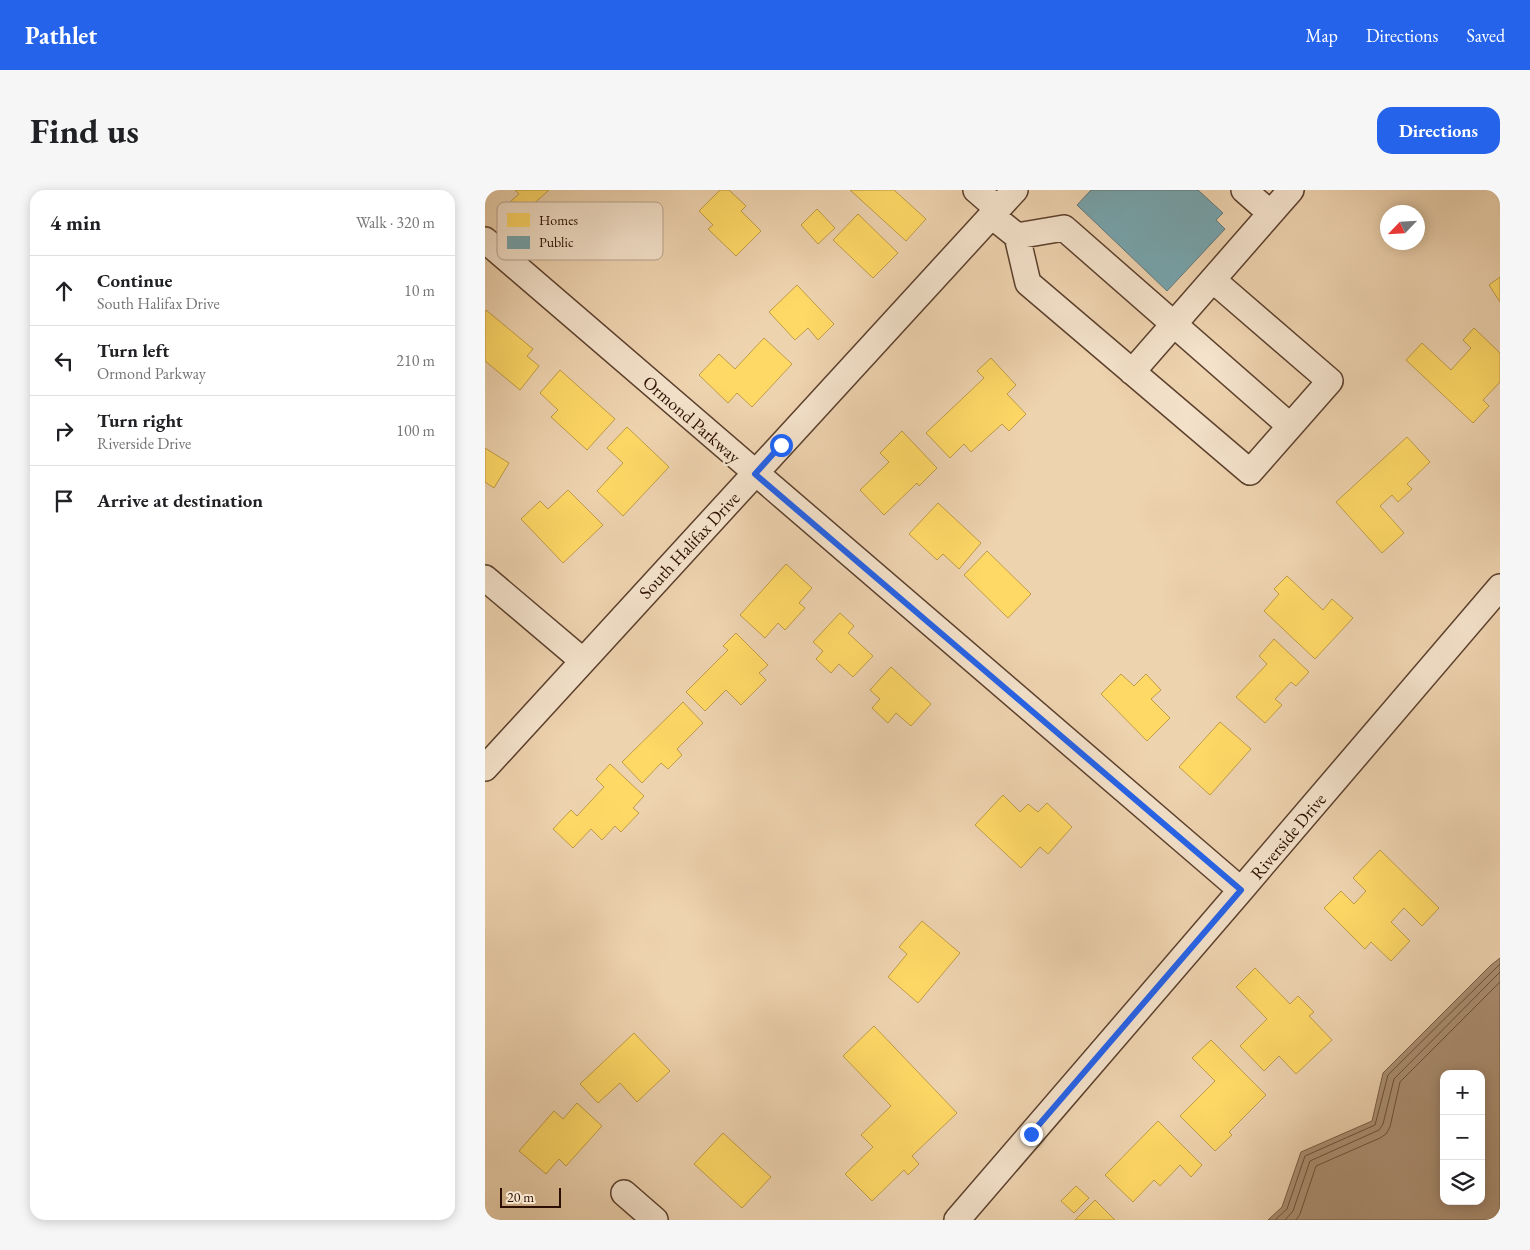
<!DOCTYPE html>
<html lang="en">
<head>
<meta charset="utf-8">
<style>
	:root { --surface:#fff; --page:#f6f6f6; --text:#202124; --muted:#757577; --line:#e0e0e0; --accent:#2563eb }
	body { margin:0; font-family:"EB Garamond",serif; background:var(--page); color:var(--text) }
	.controls { position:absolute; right:15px; bottom:15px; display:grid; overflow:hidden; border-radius:10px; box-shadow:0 2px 12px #0003 }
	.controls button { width:45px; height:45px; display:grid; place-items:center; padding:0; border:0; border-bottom:1px solid var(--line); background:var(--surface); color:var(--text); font:25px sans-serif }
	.compass { position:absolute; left:895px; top:15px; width:45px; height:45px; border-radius:50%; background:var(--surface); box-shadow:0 2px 12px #0003; rotate:245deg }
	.scale { position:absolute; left:15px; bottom:12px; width:61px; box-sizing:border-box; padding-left:5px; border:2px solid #2c0f02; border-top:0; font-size:14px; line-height:18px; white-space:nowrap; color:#2c0f02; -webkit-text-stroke:4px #f4e2cb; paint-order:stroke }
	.stop { position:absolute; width:15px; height:15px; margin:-11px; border:4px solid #2563eb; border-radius:50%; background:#fff }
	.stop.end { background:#2563eb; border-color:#fff; box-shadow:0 1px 5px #0008 }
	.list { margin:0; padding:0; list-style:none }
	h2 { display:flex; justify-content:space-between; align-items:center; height:65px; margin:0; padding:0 20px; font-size:21px }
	h2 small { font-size:16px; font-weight:400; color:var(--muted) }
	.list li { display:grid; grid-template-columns:32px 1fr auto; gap:15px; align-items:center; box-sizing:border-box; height:70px; padding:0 20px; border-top:1px solid var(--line) }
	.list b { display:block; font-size:19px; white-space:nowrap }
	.list p { margin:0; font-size:16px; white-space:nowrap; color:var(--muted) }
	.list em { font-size:16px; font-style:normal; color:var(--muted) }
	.icon { flex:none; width:28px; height:28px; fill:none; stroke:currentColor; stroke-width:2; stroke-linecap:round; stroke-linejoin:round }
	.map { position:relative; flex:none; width:1015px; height:1030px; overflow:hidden; border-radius:15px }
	header { display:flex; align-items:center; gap:30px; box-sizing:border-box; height:70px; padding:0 25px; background:var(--accent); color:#fff }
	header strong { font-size:24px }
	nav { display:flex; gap:28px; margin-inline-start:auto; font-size:18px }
	.intro { display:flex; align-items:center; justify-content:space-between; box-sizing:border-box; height:120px; padding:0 30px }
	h1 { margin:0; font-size:35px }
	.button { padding:12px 22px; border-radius:15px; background:var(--accent); color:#fff; font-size:18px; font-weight:700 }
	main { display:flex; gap:30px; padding:0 30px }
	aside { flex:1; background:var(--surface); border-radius:15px; box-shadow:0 2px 12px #0003 }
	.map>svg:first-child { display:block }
	.water { fill:#ac9074; stroke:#795c46; fill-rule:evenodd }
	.homes { fill:#ffd966; stroke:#c09c48 }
	.public { fill:#76a5af; stroke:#60787b }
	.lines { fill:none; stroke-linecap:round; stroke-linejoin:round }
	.shore { stroke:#6c503b; stroke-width:1 }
	.minor-casing { stroke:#5c402d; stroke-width:28 }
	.minor { stroke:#f4e2cb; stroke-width:25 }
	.route { stroke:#2563eb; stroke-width:6 }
	.labels { text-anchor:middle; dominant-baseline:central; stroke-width:5; stroke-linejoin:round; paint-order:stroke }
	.street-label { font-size:18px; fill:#2c0f02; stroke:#f4e2cb }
	.key { fill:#f4e2cb; stroke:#b8a38f; stroke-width:1 }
	.key-label { font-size:14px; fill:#2c0f02 }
</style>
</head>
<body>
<header>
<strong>Pathlet</strong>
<nav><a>Map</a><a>Directions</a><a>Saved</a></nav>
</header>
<div class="intro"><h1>Find us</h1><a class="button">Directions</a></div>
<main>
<aside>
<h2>4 min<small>Walk · 320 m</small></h2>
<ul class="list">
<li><svg class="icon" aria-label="ahead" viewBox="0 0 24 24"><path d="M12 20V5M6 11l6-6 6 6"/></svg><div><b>Continue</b><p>South Halifax Drive</p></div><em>10 m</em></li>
<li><svg class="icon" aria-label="left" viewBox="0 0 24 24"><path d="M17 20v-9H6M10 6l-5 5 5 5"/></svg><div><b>Turn left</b><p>Ormond Parkway</p></div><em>210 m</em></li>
<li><svg class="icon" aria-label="right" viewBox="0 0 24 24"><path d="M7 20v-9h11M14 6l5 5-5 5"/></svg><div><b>Turn right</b><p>Riverside Drive</p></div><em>100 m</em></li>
<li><svg class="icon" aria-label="arrive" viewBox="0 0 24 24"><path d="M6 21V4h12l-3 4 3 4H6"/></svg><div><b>Arrive at destination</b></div></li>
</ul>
</aside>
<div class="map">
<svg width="1015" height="1030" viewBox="0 0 1015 1030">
	<rect width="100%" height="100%" fill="#eed3af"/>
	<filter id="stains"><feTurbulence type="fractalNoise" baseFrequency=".004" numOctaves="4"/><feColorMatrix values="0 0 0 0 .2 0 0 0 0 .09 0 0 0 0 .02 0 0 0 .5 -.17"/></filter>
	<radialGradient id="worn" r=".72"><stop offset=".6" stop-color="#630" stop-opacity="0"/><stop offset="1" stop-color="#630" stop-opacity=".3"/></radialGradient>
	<!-- water -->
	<path class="water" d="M1015 768V1030H783L797 1017 816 962 887 931 898 883 1006 775ZM959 884H996V1011H959Z"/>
	<!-- homes -->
	<path class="homes" d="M30 0H64L36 25 25 12 34 4Z
		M235 0H244L261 16 256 21 276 41 251 66 223 39 228 35 214 21Z
		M365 0H409L441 29 421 51Z
		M332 19 350 38 333 54 316 35Z
		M373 24 413 63 388 88 348 50Z
		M1015 87V112L1004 95Z
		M312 95 349 134 333 150 323 138 310 150 284 122Z
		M1 120 48 159 42 166 54 176 35 200 0 171V122Z
		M989 138 1015 163V192L998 210 1004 216 988 233 921 170 937 153 966 180 986 158 978 150Z
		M279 148 307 174 267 217 252 203 243 213 214 185 234 164 250 179Z
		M506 168 531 195 522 204 541 224 524 241 517 234 486 262 479 254 465 268 441 243 499 188 492 181Z
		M75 180 130 229 102 260 66 227 73 220 55 203Z
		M142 237 184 277 138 326 112 301 138 273 122 258Z
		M417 241 452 278 434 296 432 293 399 325 375 300 404 272 395 263Z
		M922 247 945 272 922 294 927 299 913 312 907 305 895 316 919 343 897 363 851 312Z
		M0 258 24 273 9 298 0 292Z
		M83 300 118 335 78 373 36 329 55 311 63 319Z
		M453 313 496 353 474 379 458 364 452 370 424 344Z
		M502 361 546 404 523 428 479 385Z
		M301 374 327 398 314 413 320 418 300 440 293 433 280 448 255 425Z
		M802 386 838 420 847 409 868 428 830 469 779 421 794 404 789 399Z
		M355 423 369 436 363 443 388 466 368 487 354 474 346 483 331 469 338 461 328 452Z
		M251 443 283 475 274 483 281 490 256 515 241 500 220 521 201 502 243 460 238 456Z
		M789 449 824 482 811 496 806 492 790 509 797 515 780 533 751 507 782 474 774 466Z
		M406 477 446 514 426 536 411 523 403 533 387 518 395 509 385 500Z
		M636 484 649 496 661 484 676 500 666 509 685 528 662 551 616 504Z
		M198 512 218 533 192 559 197 565 183 579 176 573 157 593 137 572Z
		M735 532 766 559 725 605 694 577Z
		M125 574 159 606 148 618 154 623 136 642 130 636 117 650 106 639 88 658 68 639 86 620 92 626 119 597 111 589Z
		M518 605 535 622 543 614 553 622 562 613 587 637 563 664 555 657 536 678 490 635Z
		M895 660 954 718 937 736 919 718 906 732 925 751 906 771 886 752 880 759 839 718 856 701 869 714 881 701 868 688Z
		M437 731 475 763 433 813 403 787 422 764 414 757Z
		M770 778 805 814 813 806 829 822 824 826 847 850 811 884 794 866 779 881 755 856 782 829 751 797Z
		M389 836 472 923 427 966 434 974 423 985 419 980 387 1011 360 984 388 957 376 945 406 916 358 866Z
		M149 843 185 881 152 912 135 893 113 913 95 894Z
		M726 850 781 905 744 942 747 945 730 961 695 926 730 891 707 868Z
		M92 913 117 936 81 976 74 969 61 984 34 961 69 921 78 929Z
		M673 931 717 975 706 987 695 975 675 996 669 990 648 1012 620 985Z
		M238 943 286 987 257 1018 209 974Z
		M591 996 604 1008 589 1023 576 1011Z
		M610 1010 630 1030H590Z"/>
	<!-- public -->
	<path class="public" d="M606 0H713L738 23 731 30 740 39 682 101 592 15Z"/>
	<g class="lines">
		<!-- shore -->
		<path class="shore" d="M790 1030 802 1019 820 966 890 935 903 885 1015 774
			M800 1030 808 1021 825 971 894 940 898 934 909 889 1015 782
			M811 1030 815 1024 831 976 895 948 901 944 905 937 915 892 1015 792"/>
		<!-- minor casing -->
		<g class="minor-casing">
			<path id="minor" d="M491 0 513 19
				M759 0 785 23
				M507 26 532 46 543 93 765 282 845 191 728 90
				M532 46 579 38 805 236
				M0 50 756 700
				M647 182 806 0
				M0 388 98 471
				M0 578 530 0
				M139 1003 170 1030
				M472 1030 756 700 1015 397"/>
		</g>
		<!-- minor -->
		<use href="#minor" class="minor"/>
	</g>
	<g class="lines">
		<!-- route -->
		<path class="route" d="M296 255 270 284 756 700 546 944"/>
	</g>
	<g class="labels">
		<!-- street labels -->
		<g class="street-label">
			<text transform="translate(207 229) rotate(41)">Ormond Parkway</text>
			<text transform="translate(204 355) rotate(-47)">South Halifax Drive</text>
			<text transform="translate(803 646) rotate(-50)">Riverside Drive</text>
		</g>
	</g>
	<!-- legend -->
	<rect x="12" y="12" width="166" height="58" rx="8" class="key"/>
	<rect x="22" y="23" width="23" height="14" fill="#ffd966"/>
	<rect x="22" y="46" width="23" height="13" fill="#76a5af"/>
	<g class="key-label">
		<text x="54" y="35">Homes</text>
		<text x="54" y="57">Public</text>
	</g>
	<rect width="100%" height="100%" filter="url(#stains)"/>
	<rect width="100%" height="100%" fill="url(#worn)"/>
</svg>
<div class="controls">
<button>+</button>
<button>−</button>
<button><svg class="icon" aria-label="layers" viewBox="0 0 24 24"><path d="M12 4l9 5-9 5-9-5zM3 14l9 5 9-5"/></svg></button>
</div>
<svg class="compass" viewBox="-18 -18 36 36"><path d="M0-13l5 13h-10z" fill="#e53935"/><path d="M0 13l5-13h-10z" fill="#757577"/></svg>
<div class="scale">20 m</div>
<div class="stop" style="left:296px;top:255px"></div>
<div class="stop end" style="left:546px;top:944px"></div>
</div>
</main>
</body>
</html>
